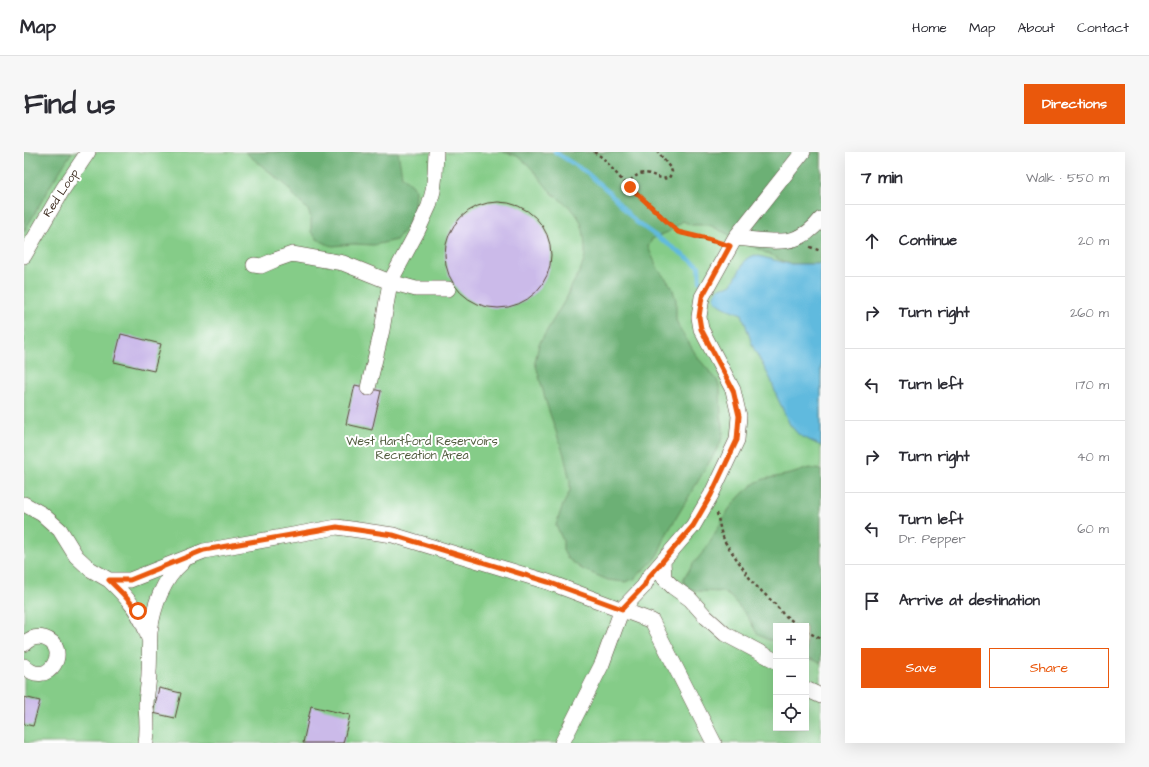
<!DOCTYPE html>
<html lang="en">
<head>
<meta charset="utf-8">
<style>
	:root { --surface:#fff; --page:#f7f7f7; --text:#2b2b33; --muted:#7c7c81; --line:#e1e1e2; --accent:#ea580c }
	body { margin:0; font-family:"Architects Daughter",sans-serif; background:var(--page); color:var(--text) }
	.controls { position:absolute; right:12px; bottom:12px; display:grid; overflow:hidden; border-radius:0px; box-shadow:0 4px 16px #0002 }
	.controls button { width:36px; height:36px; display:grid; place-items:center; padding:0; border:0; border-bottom:1px solid var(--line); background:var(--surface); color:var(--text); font:20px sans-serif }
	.stop { position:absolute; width:12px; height:12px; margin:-9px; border:3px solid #ea580c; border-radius:50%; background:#fff }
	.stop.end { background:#ea580c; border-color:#fff; box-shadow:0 1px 4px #0008 }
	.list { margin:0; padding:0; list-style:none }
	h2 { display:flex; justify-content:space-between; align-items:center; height:52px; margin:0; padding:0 16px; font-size:17px }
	h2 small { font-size:13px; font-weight:400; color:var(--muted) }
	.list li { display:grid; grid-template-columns:26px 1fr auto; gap:12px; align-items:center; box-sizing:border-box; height:72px; padding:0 16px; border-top:1px solid var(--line) }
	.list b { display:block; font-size:15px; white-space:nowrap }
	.list p { margin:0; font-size:13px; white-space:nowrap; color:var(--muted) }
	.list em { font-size:13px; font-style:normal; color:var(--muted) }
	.actions { display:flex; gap:8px; padding:12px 16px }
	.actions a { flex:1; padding:9px 0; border:1px solid var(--accent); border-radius:0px; text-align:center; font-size:14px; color:var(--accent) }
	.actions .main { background:var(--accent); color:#fff }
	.icon { flex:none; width:22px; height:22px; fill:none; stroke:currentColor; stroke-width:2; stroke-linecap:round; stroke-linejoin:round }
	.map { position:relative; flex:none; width:797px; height:591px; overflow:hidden; border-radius:0px }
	header { display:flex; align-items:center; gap:24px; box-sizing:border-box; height:56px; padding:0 20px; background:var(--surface); border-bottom:1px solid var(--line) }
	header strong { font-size:19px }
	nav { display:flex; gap:22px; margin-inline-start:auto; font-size:14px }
	.intro { display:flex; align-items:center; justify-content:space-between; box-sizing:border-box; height:96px; padding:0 24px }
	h1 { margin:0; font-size:28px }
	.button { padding:10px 18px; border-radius:0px; background:var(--accent); color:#fff; font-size:14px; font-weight:700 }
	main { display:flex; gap:24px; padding:0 24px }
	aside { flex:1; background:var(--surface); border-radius:0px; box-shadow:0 4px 16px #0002 }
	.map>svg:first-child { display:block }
	.green { fill:#85cc88; stroke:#607b53; fill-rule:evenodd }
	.forest { fill:#6cb074; stroke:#546d49 }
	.water { fill:#60bade; stroke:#4e727e }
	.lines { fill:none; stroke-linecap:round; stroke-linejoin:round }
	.stream { stroke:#60bade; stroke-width:4 }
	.building { fill:#cbbae9 }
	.minor-casing { stroke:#564536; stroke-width:16 }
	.path { stroke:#564536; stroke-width:2.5; stroke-dasharray:3 3; stroke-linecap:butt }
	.minor { stroke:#fff; stroke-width:15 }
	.route { stroke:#ea580c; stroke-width:5 }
	.labels { text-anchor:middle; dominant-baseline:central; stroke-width:4; stroke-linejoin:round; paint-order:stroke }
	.street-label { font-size:12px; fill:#3b2a1e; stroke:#fff }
	.park-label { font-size:12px; fill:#515b3e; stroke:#fff }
</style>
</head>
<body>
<header>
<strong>Map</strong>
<nav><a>Home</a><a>Map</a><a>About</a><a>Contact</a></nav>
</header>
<div class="intro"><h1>Find us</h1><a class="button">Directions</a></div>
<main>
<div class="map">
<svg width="797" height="591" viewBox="0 0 797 591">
	<rect width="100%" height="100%" fill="#fff"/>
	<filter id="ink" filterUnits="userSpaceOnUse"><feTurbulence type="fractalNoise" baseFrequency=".025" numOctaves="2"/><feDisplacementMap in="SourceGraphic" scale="8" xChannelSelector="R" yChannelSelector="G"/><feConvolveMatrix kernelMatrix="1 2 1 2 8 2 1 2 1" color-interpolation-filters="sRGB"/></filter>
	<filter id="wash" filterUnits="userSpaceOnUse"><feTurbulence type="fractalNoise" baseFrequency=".012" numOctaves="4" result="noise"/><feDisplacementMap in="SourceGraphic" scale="16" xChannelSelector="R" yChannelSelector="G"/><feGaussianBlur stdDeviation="0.9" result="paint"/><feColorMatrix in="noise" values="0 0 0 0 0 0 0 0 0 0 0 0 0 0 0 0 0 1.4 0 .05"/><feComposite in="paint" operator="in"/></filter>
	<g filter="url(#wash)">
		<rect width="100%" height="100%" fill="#f2dfc1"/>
		<!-- green -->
		<path class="green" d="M0 0H797V591H0ZM752 474H782V576H752Z"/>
		<!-- forest -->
		<path class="forest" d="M0 0H48L28 31 0 80Z
			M221 0H374L378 24 389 34 391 38 390 56 383 74 372 88 350 93 328 92 309 94 305 93 293 87 287 80V66L284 58 271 45 263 34Z
			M478 0H797V112H765L685 73H667L659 69 644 80 628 87 624 95 634 117 648 135 652 148V168L655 175 674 206 693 228 696 237 697 264 699 273V282L696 292 642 383 635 400 630 408 610 427 601 430 584 428 558 417 543 406 539 398V389L532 373 538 355 546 339V329L540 303 523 253 511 210 515 192 544 143C548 129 561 116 561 101 561 90 560 74 554 65 548 55 537 49 529 42 517 30 508 13 493 4 489 2 482 1 478 0Z
			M785 316 797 318V511L782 505V474H752V490L740 486 732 480 724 465 707 445 699 440 673 439 664 436 659 428 669 412 681 398 705 357 717 343 731 331 740 327 767 322Z"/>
		<!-- water -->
		<path class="water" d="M731 103 765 112H797V294L775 283 766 273 753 245 747 228 729 195 718 162C710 159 681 151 693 138 697 134 703 135 708 132L722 107Z"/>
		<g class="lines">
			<!-- stream -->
			<path class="stream" d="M531 0 562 20 585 40 612 70 675 114 676 130 680 133"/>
		</g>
		<g id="blocks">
			<!-- building -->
			<path class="building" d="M421 103a53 53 0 1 1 106 0a53 53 0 1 1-106 0Z
				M97 182 137 192 130 219 90 210Z
				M331 233 357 239 348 278 322 272Z
				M135 536 157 541 151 566 129 561Z
				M0 545 16 549 9 574 0 572Z
				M287 554 326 563 319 591H279Z"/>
		</g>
	</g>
	<g filter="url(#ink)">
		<use href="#blocks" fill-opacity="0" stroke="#564536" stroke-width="1"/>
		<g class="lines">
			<!-- minor casing -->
			<g class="minor-casing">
				<path id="minor" d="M711 86C727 87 755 92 770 87 781 84 790 76 797 67
					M0 104 39 37 64 0
					M230 113 237 114 251 108 268 102 319 111 366 130 392 137H424
					M344 236 358 178 366 130 394 78 405 54 409 39 411 22 412 0
					M0 352 18 362 36 378 52 404 66 417 85 428H106L180 399 313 375 369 383 524 430 628 469 690 591
					M639 410 640 426 649 435 666 447 682 465 701 482 752 509
					M85 428C104 446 117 461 125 487
					M0 492C5 487 12 484 20 486 49 495 24 539 0 514
					M782 537 797 544
					M122 591C124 578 123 567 122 554 122 543 125 532 125 520 126 507 125 494 126 480 129 455 139 427 159 410
					M538 591 578 512 598 457 620 434 624 426 669 374 687 343 713 288 715 264 709 238 677 177 675 165 678 145 711 86 779 0"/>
			</g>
			<!-- path -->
			<path class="path" d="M570 0 579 6 598 28 627 54 654 80 694 91
				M606 35 608 27C624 13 631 29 645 26L648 20 647 17 634 0
				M786 95 797 99
				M693 361 697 380 701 390 729 431 751 452 759 462 775 474
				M782 479 797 487"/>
			<!-- minor -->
			<use href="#minor" class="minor"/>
		</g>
	</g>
	<g class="lines" filter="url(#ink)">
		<!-- route -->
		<path class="route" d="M114 459 99 442 85 428H106L180 398 313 375 369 383 524 430 598 457 620 434 624 426 669 374 687 343 713 288 715 264 709 238 677 177 675 165 678 145 706 94 683 87 654 80 606 35"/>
	</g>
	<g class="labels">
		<!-- street labels -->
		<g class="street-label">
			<text transform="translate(37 41) rotate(-57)">Red Loop</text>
		</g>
		<!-- park labels -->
		<g class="park-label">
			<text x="398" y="289">West Hartford Reservoirs<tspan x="398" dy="14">Recreation Area</tspan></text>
		</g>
	</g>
</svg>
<div class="controls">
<button>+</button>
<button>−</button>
<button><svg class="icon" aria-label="locate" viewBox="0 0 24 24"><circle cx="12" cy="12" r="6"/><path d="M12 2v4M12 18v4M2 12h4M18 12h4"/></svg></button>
</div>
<div class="stop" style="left:114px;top:459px"></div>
<div class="stop end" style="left:606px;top:35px"></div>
</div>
<aside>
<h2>7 min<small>Walk · 550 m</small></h2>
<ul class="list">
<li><svg class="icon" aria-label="ahead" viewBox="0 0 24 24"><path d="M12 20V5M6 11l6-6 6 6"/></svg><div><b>Continue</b></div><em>20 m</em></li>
<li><svg class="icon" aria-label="right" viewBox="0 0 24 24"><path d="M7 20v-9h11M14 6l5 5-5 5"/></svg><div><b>Turn right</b></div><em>260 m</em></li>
<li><svg class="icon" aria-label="left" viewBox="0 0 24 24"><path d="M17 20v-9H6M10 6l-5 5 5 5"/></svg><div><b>Turn left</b></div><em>170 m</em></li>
<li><svg class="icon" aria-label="right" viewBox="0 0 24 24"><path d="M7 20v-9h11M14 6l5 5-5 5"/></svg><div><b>Turn right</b></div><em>40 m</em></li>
<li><svg class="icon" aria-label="left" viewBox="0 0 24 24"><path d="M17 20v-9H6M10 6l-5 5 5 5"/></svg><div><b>Turn left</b><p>Dr. Pepper</p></div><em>60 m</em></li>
<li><svg class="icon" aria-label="arrive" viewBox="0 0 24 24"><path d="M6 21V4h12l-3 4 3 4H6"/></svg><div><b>Arrive at destination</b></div></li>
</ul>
<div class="actions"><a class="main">Save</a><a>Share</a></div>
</aside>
</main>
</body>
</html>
